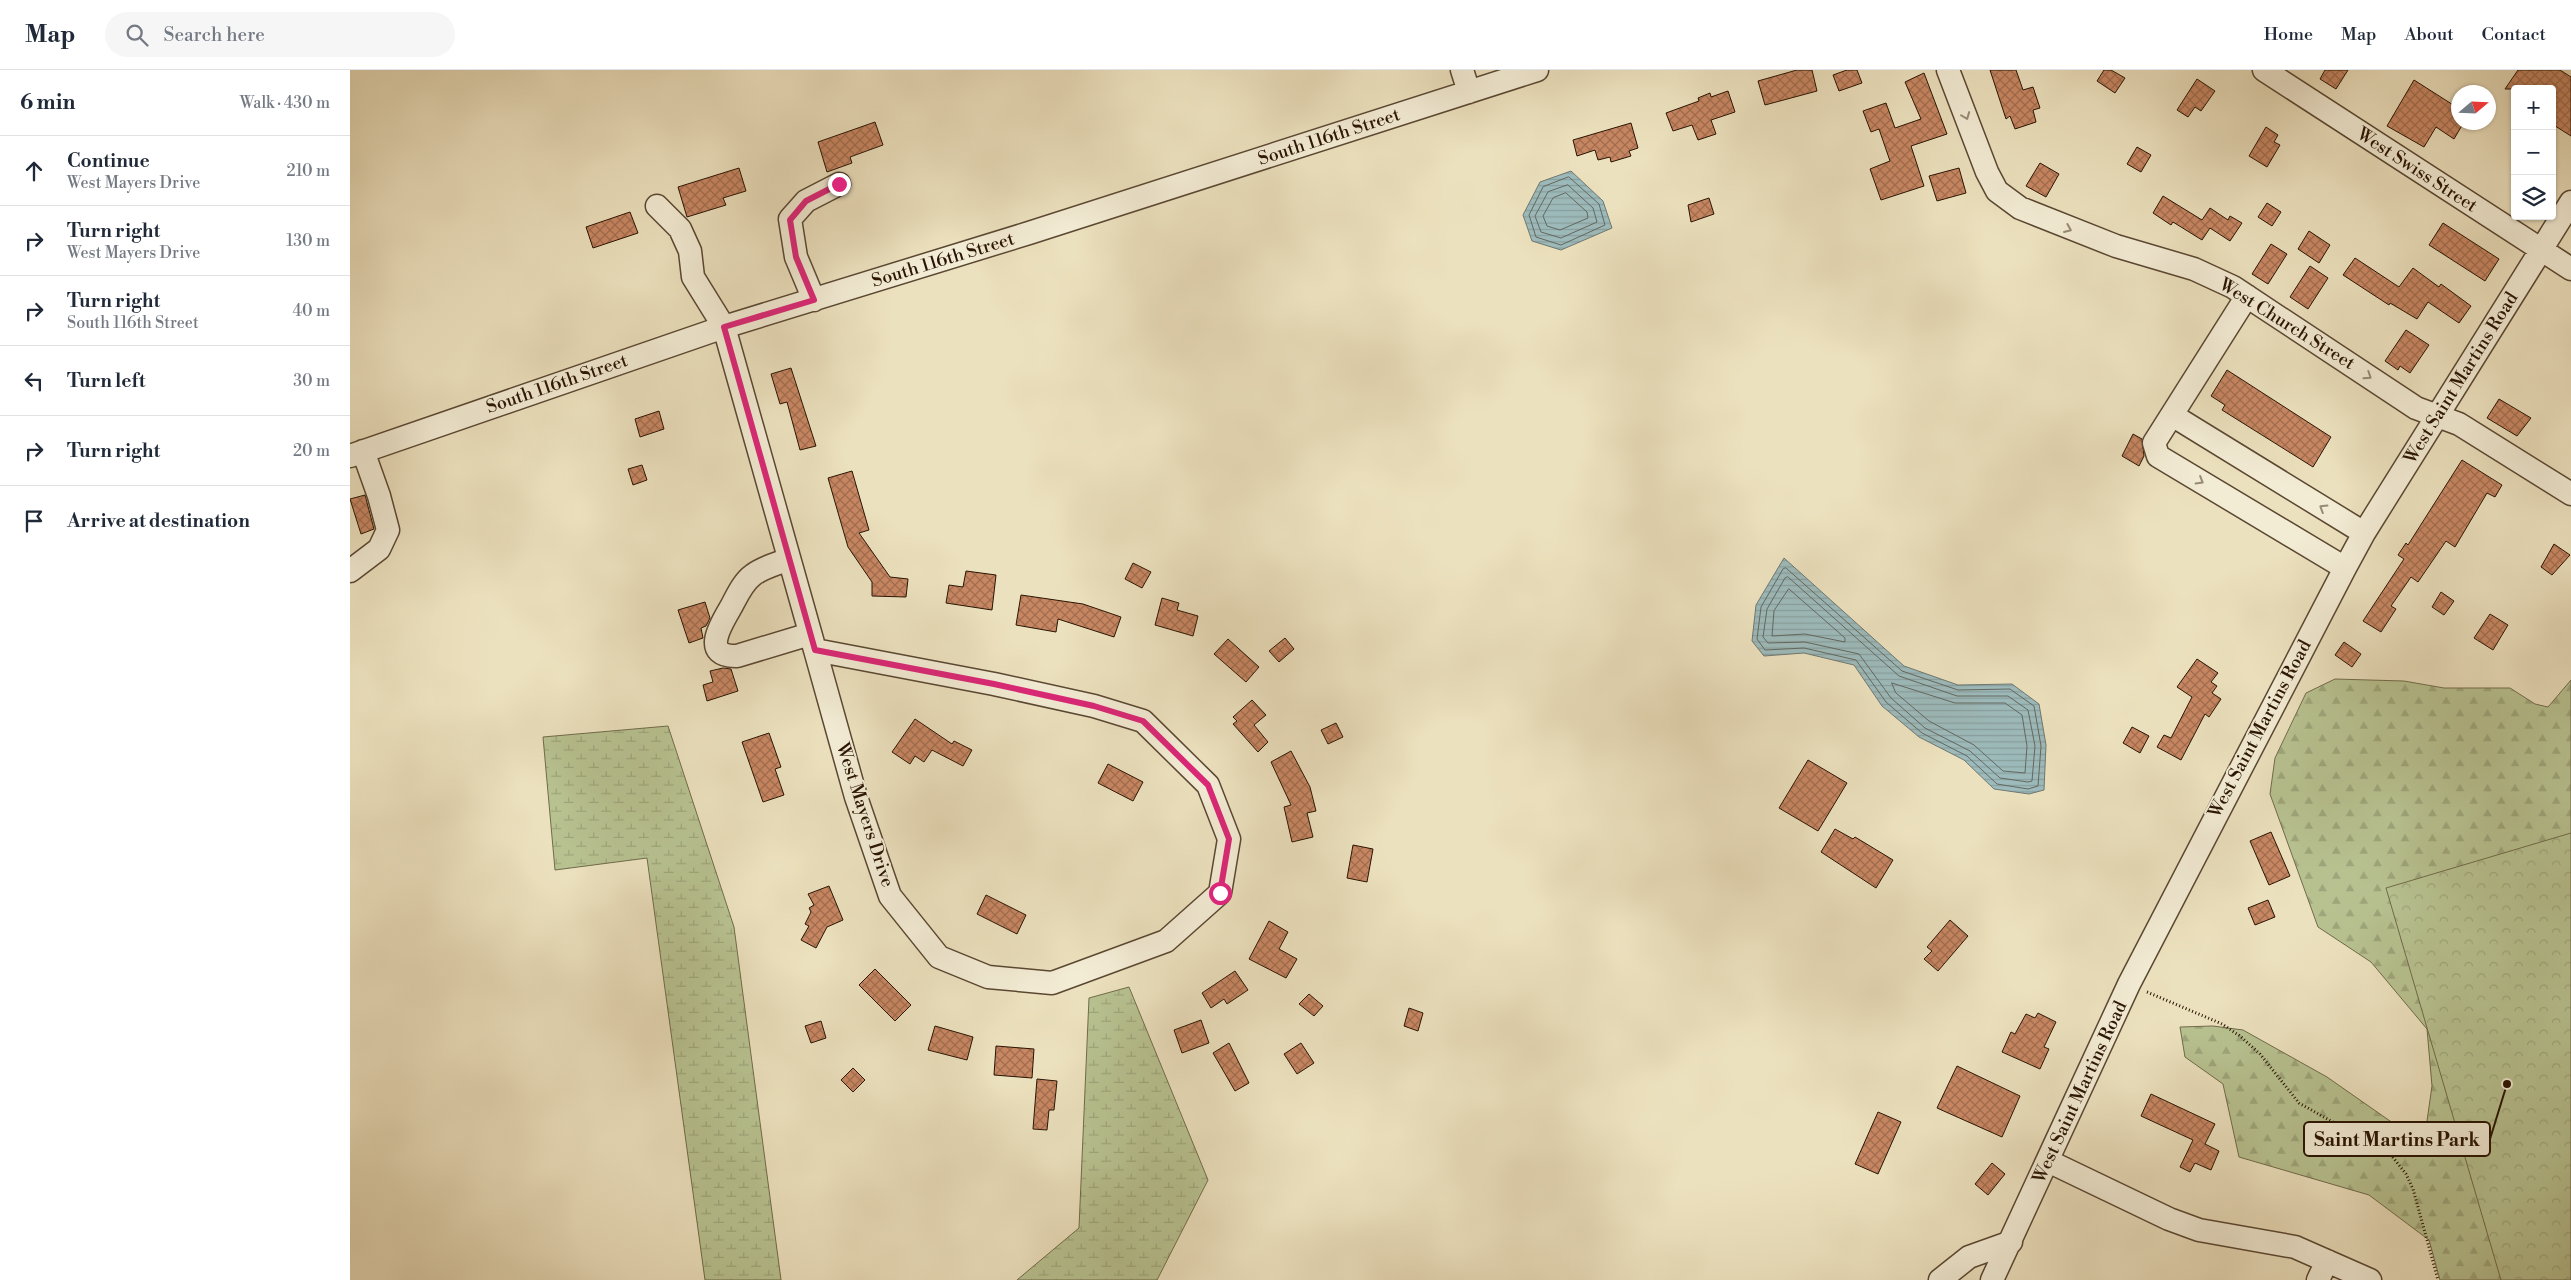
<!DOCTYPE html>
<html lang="en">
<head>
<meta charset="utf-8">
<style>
	:root { --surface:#fff; --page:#f6f6f7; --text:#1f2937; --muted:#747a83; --line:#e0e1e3 }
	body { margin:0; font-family:"Libre Bodoni",serif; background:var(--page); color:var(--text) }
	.controls { position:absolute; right:15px; top:15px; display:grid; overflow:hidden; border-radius:5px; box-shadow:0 1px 4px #0004 }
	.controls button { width:45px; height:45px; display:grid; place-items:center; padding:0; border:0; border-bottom:1px solid var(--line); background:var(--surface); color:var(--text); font:25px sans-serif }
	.compass { position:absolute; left:2101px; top:15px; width:45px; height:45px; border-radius:50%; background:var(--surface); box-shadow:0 1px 4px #0004; rotate:71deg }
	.stop { position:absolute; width:15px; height:15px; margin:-11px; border:4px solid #db2777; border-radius:50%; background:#fff }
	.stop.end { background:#db2777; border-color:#fff; box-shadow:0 1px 5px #0008 }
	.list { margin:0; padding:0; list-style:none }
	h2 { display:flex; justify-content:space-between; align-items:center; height:65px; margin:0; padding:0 20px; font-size:21px }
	h2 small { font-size:16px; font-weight:400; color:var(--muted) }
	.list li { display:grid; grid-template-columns:32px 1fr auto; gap:15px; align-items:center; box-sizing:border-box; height:70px; padding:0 20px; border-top:1px solid var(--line) }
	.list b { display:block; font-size:19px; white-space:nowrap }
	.list p { margin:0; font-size:16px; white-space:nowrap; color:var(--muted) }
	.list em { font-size:16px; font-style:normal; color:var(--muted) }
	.icon { flex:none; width:28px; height:28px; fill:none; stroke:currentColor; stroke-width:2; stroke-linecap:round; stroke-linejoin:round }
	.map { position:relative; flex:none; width:2221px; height:1210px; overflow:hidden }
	header { display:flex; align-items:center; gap:30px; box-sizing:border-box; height:70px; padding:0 25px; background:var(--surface); border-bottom:1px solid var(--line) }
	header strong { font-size:24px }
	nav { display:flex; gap:28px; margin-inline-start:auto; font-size:18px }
	.search { width:350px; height:45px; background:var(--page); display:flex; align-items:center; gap:12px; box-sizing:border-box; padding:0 18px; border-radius:28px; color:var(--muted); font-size:19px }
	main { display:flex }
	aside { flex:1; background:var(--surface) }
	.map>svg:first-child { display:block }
	.forest { fill:url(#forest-firs); stroke:#706b4a }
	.wetland { fill:url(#wetland-marsh); stroke:#706b4a }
	.park { fill:url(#park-crowns); stroke:#706b4a }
	.water { fill:url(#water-rules); stroke:#6f7872 }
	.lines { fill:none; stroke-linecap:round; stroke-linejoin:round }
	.shore { stroke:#636860; stroke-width:1 }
	.building { fill:url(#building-cross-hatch); stroke:#291403 }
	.minor-casing { stroke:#5a4732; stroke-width:25 }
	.path { stroke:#291403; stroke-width:3; stroke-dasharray:1 2.5; stroke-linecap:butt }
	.minor { stroke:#f3ecd5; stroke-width:22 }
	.oneway { stroke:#988b76 }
	.route { stroke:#db2777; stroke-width:6 }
	.labels { text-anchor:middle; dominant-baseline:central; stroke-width:4; stroke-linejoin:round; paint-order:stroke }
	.street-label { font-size:18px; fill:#291403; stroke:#f3ecd5 }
	.leader { fill:none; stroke:#291403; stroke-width:2 }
	.callout-dot { fill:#291403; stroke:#f3ecd5; stroke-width:2 }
	.callout { fill:#f3ecd5; stroke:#291403; stroke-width:2 }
	.callout-label { font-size:19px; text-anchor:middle; font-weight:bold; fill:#291403 }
</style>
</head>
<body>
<header>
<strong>Map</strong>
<div class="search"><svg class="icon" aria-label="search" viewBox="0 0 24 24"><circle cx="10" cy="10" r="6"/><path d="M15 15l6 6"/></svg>Search here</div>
<nav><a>Home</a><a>Map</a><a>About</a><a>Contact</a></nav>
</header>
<main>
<aside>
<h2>6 min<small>Walk · 430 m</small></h2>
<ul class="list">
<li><svg class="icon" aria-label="ahead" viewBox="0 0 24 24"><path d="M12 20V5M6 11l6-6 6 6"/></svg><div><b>Continue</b><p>West Mayers Drive</p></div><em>210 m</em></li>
<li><svg class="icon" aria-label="right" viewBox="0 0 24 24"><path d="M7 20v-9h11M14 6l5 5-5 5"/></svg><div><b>Turn right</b><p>West Mayers Drive</p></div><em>130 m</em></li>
<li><svg class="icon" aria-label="right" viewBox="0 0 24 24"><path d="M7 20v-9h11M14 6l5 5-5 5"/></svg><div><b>Turn right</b><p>South 116th Street</p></div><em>40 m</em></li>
<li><svg class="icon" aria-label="left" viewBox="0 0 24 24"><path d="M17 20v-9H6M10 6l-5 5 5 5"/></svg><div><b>Turn left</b></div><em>30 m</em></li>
<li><svg class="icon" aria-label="right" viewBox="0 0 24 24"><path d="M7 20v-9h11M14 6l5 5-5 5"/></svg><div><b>Turn right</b></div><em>20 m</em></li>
<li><svg class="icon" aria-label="arrive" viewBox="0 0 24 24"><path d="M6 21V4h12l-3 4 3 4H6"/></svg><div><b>Arrive at destination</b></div></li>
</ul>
</aside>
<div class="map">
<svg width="2221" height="1210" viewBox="0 0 2221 1210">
	<defs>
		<pattern id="forest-firs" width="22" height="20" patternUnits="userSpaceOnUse" patternTransform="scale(1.25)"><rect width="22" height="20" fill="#b8c291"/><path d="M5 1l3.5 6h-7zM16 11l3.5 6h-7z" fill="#9ea67b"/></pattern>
		<pattern id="wetland-marsh" width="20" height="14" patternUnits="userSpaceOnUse" patternTransform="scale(1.25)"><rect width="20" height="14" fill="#b8c291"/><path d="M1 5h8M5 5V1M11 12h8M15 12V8" fill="none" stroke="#9ea67b"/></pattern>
		<pattern id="park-crowns" width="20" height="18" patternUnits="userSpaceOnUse" patternTransform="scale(1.25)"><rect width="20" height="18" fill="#b8c291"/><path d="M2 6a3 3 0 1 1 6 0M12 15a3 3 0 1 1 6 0" fill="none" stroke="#9ea67b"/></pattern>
		<pattern id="water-rules" width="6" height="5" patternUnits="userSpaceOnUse" patternTransform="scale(1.25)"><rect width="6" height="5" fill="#9dbbbc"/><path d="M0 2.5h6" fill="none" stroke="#87a0a0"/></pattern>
		<pattern id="building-cross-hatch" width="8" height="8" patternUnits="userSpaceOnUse" patternTransform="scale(1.25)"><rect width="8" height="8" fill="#c88763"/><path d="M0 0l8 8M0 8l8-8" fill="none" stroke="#a26d4f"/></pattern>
	</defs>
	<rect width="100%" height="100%" fill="#ece1be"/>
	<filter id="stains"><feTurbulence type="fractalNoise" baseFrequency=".004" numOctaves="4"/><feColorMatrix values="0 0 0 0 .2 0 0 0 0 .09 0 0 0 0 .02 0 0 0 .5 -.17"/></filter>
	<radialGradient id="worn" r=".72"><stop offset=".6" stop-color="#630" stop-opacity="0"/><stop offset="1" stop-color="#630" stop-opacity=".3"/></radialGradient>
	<!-- forest -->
	<path class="forest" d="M1985 609 2054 611 2094 618H2160L2185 634 2198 637 2221 610V1210H2090L2079 1170 2019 1125 1889 1087 1873 1014 1835 987 1830 957 1863 956 1893 960 1977 1007 2050 1058H2076L2082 1016 2077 959 2021 892 1968 857 1920 724 1925 688 1956 623Z"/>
	<!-- wetland -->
	<path class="wetland" d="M318 656 384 857 431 1210H355L297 788 205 800 193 667Z
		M779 917 858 1110 807 1210H667L729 1158 739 928Z"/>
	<!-- park -->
	<path class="park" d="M2221 763V1210H2151L2036 818Z"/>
	<!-- water -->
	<path class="water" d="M1221 101 1253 131 1262 158 1211 180 1182 171 1173 145 1190 112Z
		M1434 488 1554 596 1608 615 1662 614 1689 634 1696 675 1694 720 1679 724 1644 719 1614 690 1569 667 1532 636 1504 595 1454 583 1414 586 1402 571 1406 535Z"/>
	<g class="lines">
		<!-- shore -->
		<path class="shore" d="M1219 107 1249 134 1255 155 1211 175 1186 167 1179 145 1193 117Z
			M1218 115 1243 138 1247 152 1211 168 1191 162 1185 146 1198 122Z
			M1216 123 1237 142 1238 148 1210 160 1197 156 1193 146 1203 128Z
			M1436 498 1552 601 1608 620 1660 619 1684 636 1691 676 1688 716 1678 719 1647 714 1617 686 1572 663 1536 632 1506 590 1454 578 1415 580 1407 569 1411 537 1433 499Z
			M1438 507 1549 606 1607 626H1658L1678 640 1685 676 1682 711 1678 712 1650 708 1620 681 1575 658 1541 628 1509 584 1455 572 1418 573 1413 567 1417 539 1435 508Z
			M1439 519 1495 568V572L1455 564 1422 566 1424 541Z
			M1542 613 1605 633H1655L1672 645 1677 676 1675 703 1653 701 1624 675 1579 651 1546 623Z"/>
	</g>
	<!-- building -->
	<path class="building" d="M1447 0H1462L1467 21 1415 35 1408 11Z
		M1497 0H1507L1512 13 1489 21 1483 5Z
		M1640 0H1666L1673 20 1683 17 1690 38 1683 40 1686 52 1665 59 1660 46 1656 49Z
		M1754 0H1761L1775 8 1765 23 1747 11Z
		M1975 0H1998L1986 19 1970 9Z
		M2168 0H2210L2221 7V66L2202 54V19H2155Z
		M1574 3 1597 64 1561 76 1574 116 1531 130 1520 99 1540 91 1529 59 1521 62 1513 41 1536 33 1545 58 1571 49 1555 12Z
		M1847 9 1865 21 1851 41 1845 37 1838 47 1827 40Z
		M2064 10 2108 38V52H2114L2104 69 2086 57 2074 77 2037 56Z
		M1378 21 1385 42 1361 50 1366 64 1348 70 1342 55 1323 61 1316 43 1349 31 1348 28 1360 23 1361 27Z
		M525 52 533 75 500 87 502 93 477 102 468 72Z
		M1281 53 1288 78 1279 81 1281 86 1261 92 1260 87 1248 90 1245 80 1227 86 1223 70Z
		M1916 57 1928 65 1924 72 1930 75 1917 97 1899 86Z
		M1787 77 1801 85 1791 102 1777 94Z
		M1690 93 1709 104 1696 127 1676 116Z
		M389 98 396 121 373 128 376 135 337 147 328 117Z
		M1609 98 1616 123 1587 131 1579 106Z
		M1813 126 1852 150 1860 138 1878 150 1880 146 1892 153 1880 171 1860 158 1852 170 1823 152 1821 155 1803 143Z
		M1359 128 1364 144 1341 152 1338 135Z
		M1917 133 1931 142 1922 156 1908 147Z
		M280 142 288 163 243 178 236 157Z
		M2093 153 2149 189 2135 211 2079 175Z
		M1959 161 1980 175 1969 193 1948 179Z
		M1921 174 1937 184 1918 214 1902 204Z
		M2005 188 2049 217 2063 198 2089 217 2091 214 2121 236 2109 253 2078 232 2067 249 2040 233 2039 235 1993 205Z
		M1960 196 1978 208 1958 239 1940 227Z
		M2056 260 2079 275 2060 303 2050 296 2048 300 2035 291Z
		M441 298 466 376 450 380 437 332 430 334 421 304Z
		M1877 300 1981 367 1963 397 1872 340 1875 335 1861 326Z
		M2149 329 2181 348 2167 366 2137 348Z
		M309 341 314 359 290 367 285 349Z
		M1783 364 1792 369 1794 386 1789 396 1772 386Z
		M2112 390 2152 415 2145 427 2137 423 2105 477 2096 471 2068 512 2061 507 2041 536 2046 539 2031 562 2013 551 2054 489 2048 485 2056 473 2058 475Z
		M292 395 297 410 283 415 278 399Z
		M502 401 519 460 509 463 540 507 558 509 556 527 522 526V512L498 477 478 408Z
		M15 425 24 459 11 464 0 429Z
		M2204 474 2220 485 2202 505 2191 497Z
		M783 493 801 502 792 518 775 509Z
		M616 501 646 505 642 540 596 533 599 515 613 517Z
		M2091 522 2104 531 2094 545 2082 537Z
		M671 525 733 534 771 547 764 567 708 549 706 562 666 555Z
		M812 528 829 533 827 540 848 546 843 566 805 555Z
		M355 532 360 548 356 556 351 558 353 568 339 573 328 540Z
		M2140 544 2158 555 2143 580 2124 568Z
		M935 568 944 579 929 592 919 581Z
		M878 569 909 597 896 612 864 584Z
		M1994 572 2011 584 2002 597 1985 585Z
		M1847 589 1868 603 1861 612 1867 616 1862 623 1871 629 1859 647 1855 644 1831 690 1807 677 1814 665 1821 668 1842 627 1827 617Z
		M373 598 381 599 388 621 357 631 353 615 363 612 360 601Z
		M902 630 916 645 904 655 918 672 908 682 883 654 887 651 883 647Z
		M565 649 602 674 604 671 622 680 613 696 582 680 574 692 565 686 560 694 542 682Z
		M986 653 993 667 978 674 971 660Z
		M1782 657 1799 666 1790 683 1773 673Z
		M419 663 431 697 425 699 434 725 413 732 392 672Z
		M941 681 960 717 966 741 957 743 963 767 942 772 934 737 941 735 921 692Z
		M1458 690 1497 713 1468 761 1429 738Z
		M758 694 793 712 783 731 748 713Z
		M1485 759 1503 769 1505 767 1543 790 1526 818 1471 782Z
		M1921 762 1940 806 1919 815 1900 771Z
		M1003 775 1023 779 1017 812 997 808Z
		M479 816 493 850 477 857 466 878 451 870 459 856 455 854 461 842 459 838 464 835 458 824Z
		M636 825 676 845 667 864 627 844Z
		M1918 830 1925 847 1905 855 1898 838Z
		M1600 850 1618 866 1588 901 1574 889 1582 881 1577 877Z
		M919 851 938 862 929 879 947 889 936 908 899 889Z
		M525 899 561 935 545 951 509 915Z
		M885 901 898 920 877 934 874 929 861 938 852 923Z
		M959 924 973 936 964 946 949 934Z
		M1059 938 1073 943 1068 961 1054 956Z
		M1688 943 1706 952 1694 977 1699 979 1690 999 1652 982 1661 962 1665 964 1676 944 1685 948Z
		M851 950 859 973 832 983 824 960Z
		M471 951 476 968 461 973 455 956Z
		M585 956 623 967 617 990 578 980Z
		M879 973 899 1013 885 1021 863 983Z
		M951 973 964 993 947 1004 934 984Z
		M646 976 684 979 682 1008 644 1005Z
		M1607 996 1670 1026 1652 1067 1587 1038Z
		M503 998 515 1010 503 1022 491 1010Z
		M687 1009 707 1011 704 1040H699L697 1060 683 1059Z
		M1801 1024 1865 1054 1855 1074 1869 1081 1861 1100 1845 1093 1840 1102 1830 1097 1843 1070 1791 1046Z
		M1528 1042 1551 1052 1528 1104 1505 1094Z
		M1642 1093 1655 1104 1638 1125 1625 1114Z"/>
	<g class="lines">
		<!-- minor casing -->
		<g class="minor-casing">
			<path id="minor" d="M1112 0 1119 22
				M1598 0 1637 102 1647 121 1670 138 1766 176 1844 199 1883 217 2066 338 2109 354 2221 424
				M1914 0 2221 199
				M307 136 330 159 340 181 343 207 374 257 465 580
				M1897 226 1804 373 1808 386 1995 498
				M464 230 446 187 440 149 456 131 489 114
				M1822 345 2014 463
				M0 386 374 257 679 163 1187 0
				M439 489C427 494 413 497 403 505 393 512 387 526 381 537 371 554 350 587 387 586L460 564
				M0 501 29 479 38 460 29 426 13 381
				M465 580 644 614 744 636 793 651 858 715 879 769 870 823 816 871 702 913 638 907 589 887 540 826 506 727Z
				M1698 1091 1819 1149 1849 1160 1945 1177 2020 1210
				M1590 1210 1619 1187 1661 1172
				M1642 1210 1779 914 1995 498 2014 463 2221 132
				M1968 1210 1977 1191"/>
		</g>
		<!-- path -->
		<path class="path" d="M1797 922 1872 954 1890 966 1910 984 1949 1033 2041 1085 2056 1104 2063 1119 2088 1210"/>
		<!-- minor -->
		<use href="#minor" class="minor"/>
	</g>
	<!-- one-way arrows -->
	<defs><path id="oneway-chevron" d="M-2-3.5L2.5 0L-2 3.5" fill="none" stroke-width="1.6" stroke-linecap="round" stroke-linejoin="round" transform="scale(1.25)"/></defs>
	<g class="oneway">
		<use href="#oneway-chevron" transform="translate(1616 46) rotate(69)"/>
		<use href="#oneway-chevron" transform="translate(1718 159) rotate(23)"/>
		<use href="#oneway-chevron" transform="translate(2018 306) rotate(33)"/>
		<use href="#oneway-chevron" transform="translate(1850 411) rotate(31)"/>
		<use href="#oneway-chevron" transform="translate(1973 438) rotate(-148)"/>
	</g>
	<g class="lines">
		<!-- route -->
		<path class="route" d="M489 114 456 131 440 150 446 187 464 230 374 257 465 580 644 614 744 636 793 651 858 715 879 769 870 823"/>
	</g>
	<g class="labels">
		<!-- street labels -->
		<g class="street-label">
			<text transform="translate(979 67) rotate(-18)">South 116th Street</text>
			<text transform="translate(2067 100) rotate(33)">West Swiss Street</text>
			<text transform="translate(593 190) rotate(-17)">South 116th Street</text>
			<text transform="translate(1937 254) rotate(32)">West Church Street</text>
			<text transform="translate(2111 308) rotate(-58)">West Saint Martins Road</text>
			<text transform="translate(207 314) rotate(-19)">South 116th Street</text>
			<text transform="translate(1910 659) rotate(-62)">West Saint Martins Road</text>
			<text transform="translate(515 745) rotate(72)">West Mayers Drive</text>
			<text transform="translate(1730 1022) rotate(-65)">West Saint Martins Road</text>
		</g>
	</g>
	<!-- callouts -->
	<path class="leader" d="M2157 1014L2140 1069"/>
	<circle class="callout-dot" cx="2157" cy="1014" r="5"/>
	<rect class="callout" x="1954" y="1052" width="186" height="34" rx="5"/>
	<g class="callout-label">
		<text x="2047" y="1076">Saint Martins Park</text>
	</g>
	<rect width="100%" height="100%" filter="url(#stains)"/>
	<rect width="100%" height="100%" fill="url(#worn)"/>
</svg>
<div class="controls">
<button>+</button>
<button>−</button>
<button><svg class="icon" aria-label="layers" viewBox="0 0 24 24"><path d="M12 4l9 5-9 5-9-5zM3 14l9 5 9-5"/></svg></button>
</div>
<svg class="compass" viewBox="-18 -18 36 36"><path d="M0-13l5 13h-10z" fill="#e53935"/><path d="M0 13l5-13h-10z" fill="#747a83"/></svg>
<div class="stop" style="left:870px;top:823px"></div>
<div class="stop end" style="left:489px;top:114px"></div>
</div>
</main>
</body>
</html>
